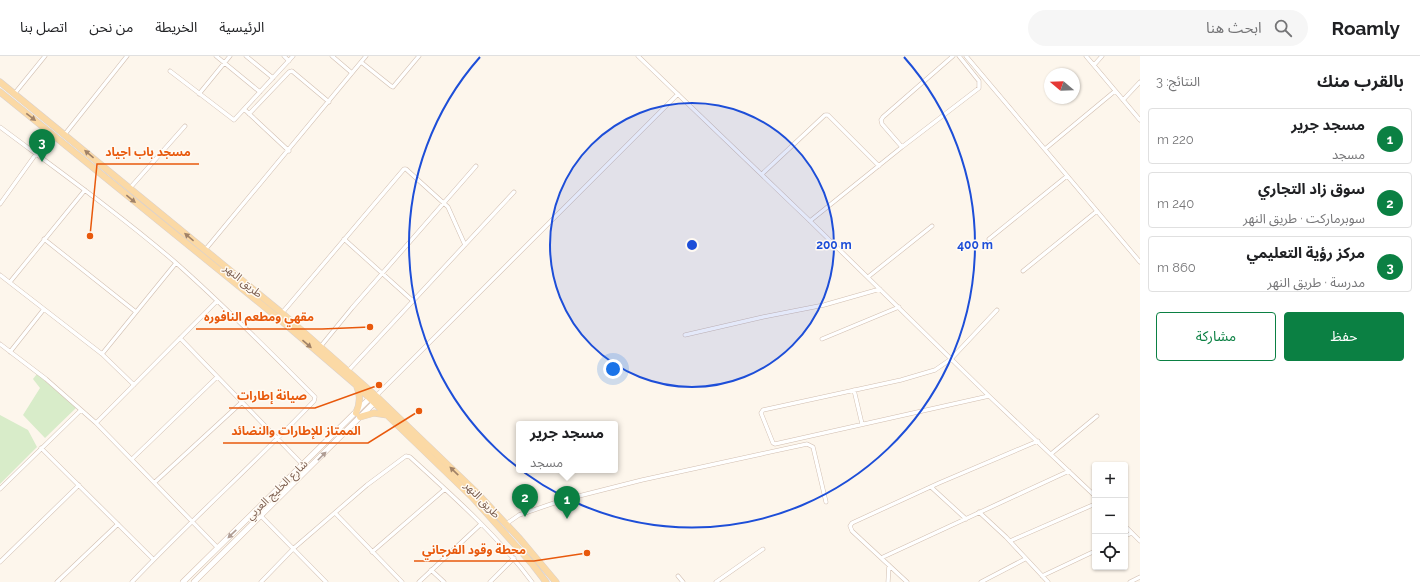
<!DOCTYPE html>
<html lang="ar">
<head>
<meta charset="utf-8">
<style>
	:root { --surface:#fff; --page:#f6f6f6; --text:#202124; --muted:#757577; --line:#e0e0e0; --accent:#0b8043 }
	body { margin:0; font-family:Raleway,"Noto Sans Arabic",sans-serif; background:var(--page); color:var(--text); direction:rtl }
	.controls { position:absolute; right:12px; bottom:12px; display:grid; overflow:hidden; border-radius:4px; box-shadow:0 1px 3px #0004 }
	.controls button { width:36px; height:36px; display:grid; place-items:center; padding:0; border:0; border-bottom:1px solid var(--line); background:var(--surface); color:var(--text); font:20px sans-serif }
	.compass { position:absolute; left:1044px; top:12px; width:36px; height:36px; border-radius:50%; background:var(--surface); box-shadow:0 1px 3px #0004; rotate:289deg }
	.you { position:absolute; left:613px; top:313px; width:14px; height:14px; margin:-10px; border:3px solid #fff; border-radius:50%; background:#1a73e8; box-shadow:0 0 0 6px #1a73e833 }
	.badge { display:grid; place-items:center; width:26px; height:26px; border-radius:50%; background:var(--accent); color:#fff; font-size:13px; font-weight:700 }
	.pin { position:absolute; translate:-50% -33px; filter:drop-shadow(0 1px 2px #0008) }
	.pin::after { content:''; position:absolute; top:21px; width:14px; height:12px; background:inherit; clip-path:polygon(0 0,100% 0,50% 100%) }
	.popup { position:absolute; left:516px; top:365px; width:102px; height:52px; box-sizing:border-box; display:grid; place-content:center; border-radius:4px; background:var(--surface); filter:drop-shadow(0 1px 3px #0005); font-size:13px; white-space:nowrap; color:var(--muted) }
	.popup b { font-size:15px; color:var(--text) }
	.popup::after { content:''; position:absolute; left:50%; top:100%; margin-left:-8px; border:8px solid transparent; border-top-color:var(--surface) }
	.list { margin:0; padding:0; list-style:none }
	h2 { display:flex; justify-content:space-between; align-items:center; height:52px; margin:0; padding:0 16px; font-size:17px }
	h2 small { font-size:13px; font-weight:400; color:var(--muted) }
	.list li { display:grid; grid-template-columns:26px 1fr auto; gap:12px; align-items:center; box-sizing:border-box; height:56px; margin:0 8px 8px; padding:0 8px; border:1px solid var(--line); border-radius:4px }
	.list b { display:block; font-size:15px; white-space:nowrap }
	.list p { margin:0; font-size:13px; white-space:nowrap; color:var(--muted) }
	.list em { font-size:13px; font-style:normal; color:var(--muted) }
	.actions { display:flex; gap:8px; padding:12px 16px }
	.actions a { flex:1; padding:9px 0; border:1px solid var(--accent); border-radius:4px; text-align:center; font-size:14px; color:var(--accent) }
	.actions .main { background:var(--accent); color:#fff }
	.icon { flex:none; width:22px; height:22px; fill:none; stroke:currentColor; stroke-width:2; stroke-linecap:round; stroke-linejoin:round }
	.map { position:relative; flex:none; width:1140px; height:526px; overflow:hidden; direction:ltr }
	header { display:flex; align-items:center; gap:24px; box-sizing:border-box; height:56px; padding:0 20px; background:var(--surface); border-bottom:1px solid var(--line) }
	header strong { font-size:19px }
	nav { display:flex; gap:22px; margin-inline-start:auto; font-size:14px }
	.search { width:280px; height:36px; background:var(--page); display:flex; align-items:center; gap:10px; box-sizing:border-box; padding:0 14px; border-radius:22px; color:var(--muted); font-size:15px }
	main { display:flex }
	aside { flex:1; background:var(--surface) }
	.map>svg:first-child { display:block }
	.green { fill:#d8ecc9 }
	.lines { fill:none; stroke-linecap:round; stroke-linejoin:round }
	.street-casing { stroke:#d1beb0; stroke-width:4.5 }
	.secondary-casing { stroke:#d6c0b0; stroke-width:6 }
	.primary-casing { stroke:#dad1cd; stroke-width:7 }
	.street { stroke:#fff; stroke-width:3.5 }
	.secondary { stroke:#fff; stroke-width:5 }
	.primary { stroke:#fbd9a5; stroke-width:6 }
	.oneway { fill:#a18267 }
	.oneway2 { fill:#af9d94 }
	.ring { fill:none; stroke:#1d4ed8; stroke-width:2 }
	.labels { text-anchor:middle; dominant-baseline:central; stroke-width:3; stroke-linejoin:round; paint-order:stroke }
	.street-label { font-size:11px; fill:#7a5c4d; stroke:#fffaf3 }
	.centre { fill:#1d4ed8; stroke:#fffaf3; stroke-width:2 }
	.ring-label { font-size:12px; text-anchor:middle; font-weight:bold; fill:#1d4ed8; stroke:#fffaf3; stroke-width:3; stroke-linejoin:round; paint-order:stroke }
	.leader { fill:none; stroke:#e8590c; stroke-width:1.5 }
	.callout-dot { fill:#e8590c; stroke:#fffaf3; stroke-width:1.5 }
	.callout-label { font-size:12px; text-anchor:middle; font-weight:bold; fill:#e8590c; stroke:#fffaf3; stroke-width:3; stroke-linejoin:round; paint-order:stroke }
</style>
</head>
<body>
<header>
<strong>Roamly</strong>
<div class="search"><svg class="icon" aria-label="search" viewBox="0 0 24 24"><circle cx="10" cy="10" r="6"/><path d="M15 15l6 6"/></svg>ابحث هنا</div>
<nav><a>الرئيسية</a><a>الخريطة</a><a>من نحن</a><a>اتصل بنا</a></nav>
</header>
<main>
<aside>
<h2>بالقرب منك<small>النتائج: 3</small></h2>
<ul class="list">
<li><span class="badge">1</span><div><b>مسجد جرير</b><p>مسجد</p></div><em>220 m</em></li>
<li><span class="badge">2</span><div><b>سوق زاد التجاري</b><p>سوبرماركت · طريق النهر</p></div><em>240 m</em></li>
<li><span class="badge">3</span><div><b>مركز رؤية التعليمي</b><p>مدرسة · طريق النهر</p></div><em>860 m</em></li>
</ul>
<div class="actions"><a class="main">حفظ</a><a>مشاركة</a></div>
</aside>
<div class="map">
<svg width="1140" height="526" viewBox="0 0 1140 526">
	<rect width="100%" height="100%" fill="#fdf6ec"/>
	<!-- green -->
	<path class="green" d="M37 318 76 352 45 382 23 359 40 332 33 323Z
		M0 359 28 374 37 391 0 428Z"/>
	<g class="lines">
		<!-- street casing -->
		<g class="street-casing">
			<path id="street" d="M216 0 260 36
				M246 0 273 22
				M284 0 289 5
				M332 0 352 17
				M638 0 810 165 989 340 1095 440
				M966 0 1140 206
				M1086 0 1140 64
				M361 6 391 30 393 31 419 0
				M1094 9 1102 0
				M170 15 234 64 293 0
				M15 37 45 0
				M199 38 230 0
				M1123 44 1140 26
				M244 53 289 95
				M249 58 289 16 292 15 329 46
				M0 71C59 115 119 158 175 206 224 249 269 295 315 341L314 345C255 407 191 464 132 526
				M65 78 127 0
				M902 91 882 68 881 64 883 61 953 0
				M1045 93 1115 35
				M762 118 825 59H828L879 110
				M130 132 185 70
				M0 148 51 77
				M810 165 902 91 979 32V25L959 0
				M44 183 136 256
				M344 183 413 245
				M989 183 1067 120
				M205 194 366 0
				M1023 215 1097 155
				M0 219 102 298 134 329
				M868 221 932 170
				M10 226 85 134
				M282 257 404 113H406L448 151 465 189
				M685 279 763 261 824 249 880 233
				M180 282 303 409
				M822 283 899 251
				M0 288 46 323 96 367 218 492
				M321 290 352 252 476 110
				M10 296 44 253
				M102 298 176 207
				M348 315 514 136
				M854 334 862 368
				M376 340 678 38
				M989 340 775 388 773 387 761 357 763 354 901 324 935 314 951 303 997 254
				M96 367 217 245
				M41 392 153 503
				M1051 398 1097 360
				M132 403 217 321
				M155 426 242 346
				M931 431 966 463
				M0 433 81 354
				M979 456 1006 481 1048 526
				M335 457 402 526
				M261 460 326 526
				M506 468 519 459 563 444 642 424 807 388 813 391 826 446
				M1125 470 1140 485
				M1125 480 1132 477
				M1010 485 1095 448
				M372 496 445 433
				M881 502 1069 415
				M0 506 79 429
				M431 514 444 526
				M678 520 683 526
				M1042 520 1095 495
				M57 526 118 468
				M261 526 294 492 367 429 406 400 410 401C453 440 497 479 532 526
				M419 526 481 468
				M490 526 514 502
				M716 526 763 493
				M888 526 889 509
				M907 526 852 475 850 470 852 467 939 427 1038 385
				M981 526 1025 503
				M1130 526 1140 521"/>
		</g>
		<!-- secondary casing -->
		<g class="secondary-casing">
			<path id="secondary" d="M183 526 370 342
				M194 526 374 347"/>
		</g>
		<!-- primary casing -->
		<g class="primary-casing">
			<path id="primary" d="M0 26 282 257 376 340 477 437 520 483 556 526
				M0 36 277 261 355 328 472 441 533 509 546 526
				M356 357C360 348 361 340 357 331
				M360 361 374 357 387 359"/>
		</g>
		<!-- street -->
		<use href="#street" class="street"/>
		<!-- secondary -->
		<use href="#secondary" class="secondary"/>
		<!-- primary -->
		<use href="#primary" class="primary"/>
	</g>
	<!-- one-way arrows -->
	<defs><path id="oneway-solid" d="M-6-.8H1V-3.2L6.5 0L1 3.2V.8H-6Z"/></defs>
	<g class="oneway">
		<use href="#oneway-solid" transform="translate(31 61) rotate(38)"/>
		<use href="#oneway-solid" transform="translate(89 98) rotate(-140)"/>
		<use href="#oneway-solid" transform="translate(131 143) rotate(39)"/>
		<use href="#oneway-solid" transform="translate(189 181) rotate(-140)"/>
		<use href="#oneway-solid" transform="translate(307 288) rotate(41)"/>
		<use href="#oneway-solid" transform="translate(454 415) rotate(-136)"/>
	</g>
	<g class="oneway2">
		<use href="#oneway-solid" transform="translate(322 400) rotate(-45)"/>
		<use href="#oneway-solid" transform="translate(232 478) rotate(136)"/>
	</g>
	<!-- distance rings -->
	<circle cx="692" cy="189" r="142" fill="#1d4ed8" fill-opacity=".12"/>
	<g class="ring">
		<circle cx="692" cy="189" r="142"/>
		<path d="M904 1A283 283 0 1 1 480 1"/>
	</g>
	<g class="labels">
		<!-- street labels -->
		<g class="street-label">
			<text transform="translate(243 225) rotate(39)">طريق النهر</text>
			<text transform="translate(277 434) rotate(-44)">شارع الخليج العربي</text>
			<text transform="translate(482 444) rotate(46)">طريق النهر</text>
		</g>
	</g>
	<circle cx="692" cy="189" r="6" class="centre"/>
	<g class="ring-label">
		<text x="834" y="193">200 m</text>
		<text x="975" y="193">400 m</text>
	</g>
	<!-- callouts -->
	<path class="leader" d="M90 180L97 108H199M370 271L322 273H196M379 329L315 352H229M419 355L368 387H223M587 497L534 505H414"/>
	<g class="callout-dot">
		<circle cx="90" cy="180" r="4"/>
		<circle cx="370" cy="271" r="4"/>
		<circle cx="379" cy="329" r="4"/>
		<circle cx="419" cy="355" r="4"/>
		<circle cx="587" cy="497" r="4"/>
	</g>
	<g class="callout-label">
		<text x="148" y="100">مسجد باب اجياد</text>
		<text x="259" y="265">مقهي ومطعم النافوره</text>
		<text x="272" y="344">صيانة إطارات</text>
		<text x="296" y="379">الممتاز للإطارات والنضائد</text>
		<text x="474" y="498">محطة وقود الفرجاني</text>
	</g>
</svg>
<div class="controls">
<button>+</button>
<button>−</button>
<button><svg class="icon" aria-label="locate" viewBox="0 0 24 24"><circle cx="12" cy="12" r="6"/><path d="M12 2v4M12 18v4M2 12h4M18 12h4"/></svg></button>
</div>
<svg class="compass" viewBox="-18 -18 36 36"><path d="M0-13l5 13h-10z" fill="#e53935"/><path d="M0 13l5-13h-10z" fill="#757577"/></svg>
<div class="you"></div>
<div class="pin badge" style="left:567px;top:463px">1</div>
<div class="popup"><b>مسجد جرير</b>مسجد</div>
<div class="pin badge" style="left:525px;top:461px">2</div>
<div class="pin badge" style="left:42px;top:106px">3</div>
</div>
</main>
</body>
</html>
